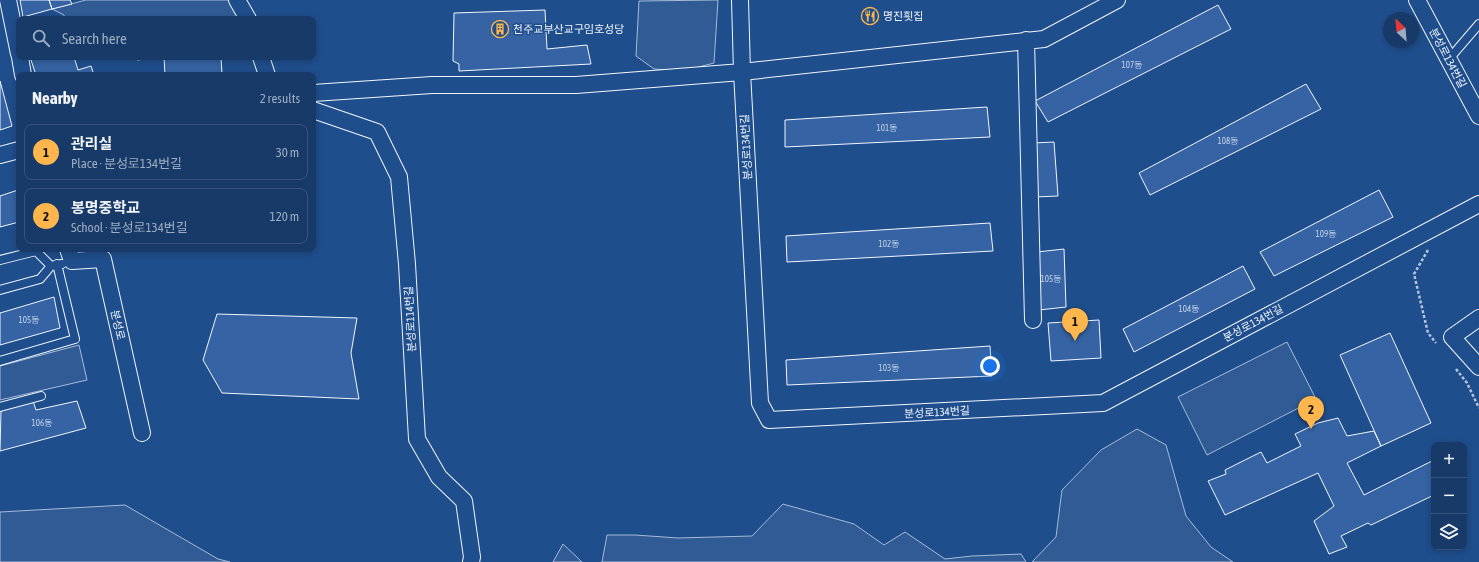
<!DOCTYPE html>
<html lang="en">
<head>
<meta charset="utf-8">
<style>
	:root { --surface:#173a69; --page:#20416f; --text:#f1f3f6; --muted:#9eadc0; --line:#36547d; --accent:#ffb74d }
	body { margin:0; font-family:"Asap Condensed","Noto Sans KR",sans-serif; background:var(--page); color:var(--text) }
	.controls { position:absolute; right:12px; bottom:12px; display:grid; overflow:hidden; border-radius:8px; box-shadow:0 2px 6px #0003 }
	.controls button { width:36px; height:36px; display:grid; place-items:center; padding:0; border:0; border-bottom:1px solid var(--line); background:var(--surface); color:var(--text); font:20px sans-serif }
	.compass { position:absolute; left:1383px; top:12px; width:36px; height:36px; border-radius:50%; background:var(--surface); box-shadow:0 2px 6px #0003; rotate:334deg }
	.you { position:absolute; left:990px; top:366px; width:14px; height:14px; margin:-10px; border:3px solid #fff; border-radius:50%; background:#1a73e8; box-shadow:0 0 0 6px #1a73e833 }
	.badge { display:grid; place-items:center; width:26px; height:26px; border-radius:50%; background:var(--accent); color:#111; font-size:13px; font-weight:700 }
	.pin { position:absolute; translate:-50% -33px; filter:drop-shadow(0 1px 2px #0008) }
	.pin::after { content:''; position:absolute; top:21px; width:14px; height:12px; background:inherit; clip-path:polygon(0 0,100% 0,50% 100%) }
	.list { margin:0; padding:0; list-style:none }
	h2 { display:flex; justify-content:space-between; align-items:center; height:52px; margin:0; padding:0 16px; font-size:17px }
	h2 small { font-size:13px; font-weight:400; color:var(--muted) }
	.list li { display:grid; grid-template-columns:26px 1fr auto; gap:12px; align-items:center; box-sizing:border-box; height:56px; margin:0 8px 8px; padding:0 8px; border:1px solid var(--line); border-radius:8px }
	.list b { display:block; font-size:15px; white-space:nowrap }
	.list p { margin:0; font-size:13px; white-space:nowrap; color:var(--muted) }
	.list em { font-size:13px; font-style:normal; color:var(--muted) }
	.icon { flex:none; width:22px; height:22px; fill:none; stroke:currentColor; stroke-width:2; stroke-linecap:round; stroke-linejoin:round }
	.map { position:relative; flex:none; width:1479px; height:562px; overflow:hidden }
	.search { position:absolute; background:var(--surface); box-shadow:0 2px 6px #0003; left:16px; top:16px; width:300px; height:44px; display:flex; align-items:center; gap:10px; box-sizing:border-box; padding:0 14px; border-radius:8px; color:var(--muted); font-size:15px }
	.panel { position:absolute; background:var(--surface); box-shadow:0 2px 6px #0003; left:16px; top:72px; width:300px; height:180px; border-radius:8px }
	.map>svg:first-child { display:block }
	.built { fill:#305b95; stroke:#a8bbd7 }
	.building { fill:#3563a3; stroke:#f2f6ff }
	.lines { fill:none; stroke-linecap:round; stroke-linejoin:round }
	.lane-casing { stroke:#f2f6ff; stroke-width:10 }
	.street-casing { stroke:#f2f6ff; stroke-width:18 }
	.path { stroke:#b3c4dc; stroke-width:2.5; stroke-dasharray:3 2; stroke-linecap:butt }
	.lane { stroke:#1f4e8c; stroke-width:8 }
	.street { stroke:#1f4e8c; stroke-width:16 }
	.labels { text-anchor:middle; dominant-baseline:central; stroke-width:3; stroke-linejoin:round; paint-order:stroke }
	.number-label { font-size:9px; fill:#c3d1e8 }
	.poi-label { font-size:11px; fill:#f2f6ff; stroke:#1f4e8c; text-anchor:start }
	.street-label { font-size:11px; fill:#f2f6ff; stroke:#1f4e8c }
</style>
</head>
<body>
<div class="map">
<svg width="1479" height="562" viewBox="0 0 1479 562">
	<rect width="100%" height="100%" fill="#1f4e8c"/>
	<!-- built -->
	<path class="built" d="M86 0H240L252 17 237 19H65L64 15 52 9Z
		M718 0 714 63 683 71 654 69 636 56 639 1Z
		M1287 342 1316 399 1207 455 1178 397Z
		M79 345 87 380 0 400V366Z
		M1137 429 1166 445 1186 516 1211 547 1233 562H1032L1056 537 1062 490 1101 450Z
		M783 504 854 524 884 545 905 532 945 559 972 556 1021 554 1026 562H602L607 535H635L678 538 752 536Z
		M125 505 218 559 230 562H0V512Z
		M563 544 582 562H553Z"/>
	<!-- building -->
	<path class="building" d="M20 0H49L52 9 23 17Z
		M49 0H70L72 4 52 9Z
		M1218 5 1231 29 1048 122 1035 101Z
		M545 10 547 49 587 45 591 64 459 71V64L453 61 454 13Z
		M30 57H74L78 70 91 66 94 75H36Z
		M137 57H162L137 60Z
		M164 57H221L222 74 165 75Z
		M0 81 12 126 0 130Z
		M1306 84 1321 109 1150 195 1139 173Z
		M987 107 990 137 785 147V120Z
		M1054 142 1058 196 1035 197 1033 143Z
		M18 190 19 222 0 227V196Z
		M1379 190 1393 217 1274 276 1260 252Z
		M990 223 993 251 787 262 786 236Z
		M1064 249 1066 307 1039 310 1037 252Z
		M1243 266 1255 289 1134 352 1123 329Z
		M54 297 60 328 0 345V313Z
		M217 314 357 318 351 353 359 399 222 393 203 360Z
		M1099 320 1101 358 1051 361 1048 323Z
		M1390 333 1431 423 1381 446 1340 355Z
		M990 346 992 376 787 385 786 360Z
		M33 401 36 410 77 401 86 428 0 451 1 410Z
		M1338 418 1347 436 1374 431 1381 446 1347 463 1364 495 1434 460V495L1371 525 1368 523 1341 536 1347 547 1329 554 1314 521 1334 506 1318 473 1225 515 1208 481 1226 474 1225 470 1261 452 1267 463 1301 446 1295 434 1318 423Z"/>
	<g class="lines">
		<!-- lane casing -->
		<g class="lane-casing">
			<path id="lane" d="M1449 59 1479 24
				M0 260 36 251 51 266
				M0 290 40 279 51 266 62 264
				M0 361 75 339 57 264
				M0 407 41 396"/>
		</g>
		<!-- street casing -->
		<g class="street-casing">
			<path id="street" d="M8 0 19 54
				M237 0 248 19
				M740 0 742 72 760 403 769 420 1103 403 1479 204
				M1417 0 1479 116
				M1026 40 1033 320
				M20 57 23 75
				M261 57 267 75
				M313 93 432 85H576L742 72 1044 39 1117 0
				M313 110 377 132 399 177 407 264 417 439 439 477 464 501 472 557 471 562
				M0 155 19 150
				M68 249 72 261 103 259 142 433
				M1479 318 1452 337 1479 367"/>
		</g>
		<!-- path -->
		<path class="path" d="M1428 250 1414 274 1428 333 1436 343
			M1456 369 1467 383 1479 408"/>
		<!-- lane -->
		<use href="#lane" class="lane"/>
		<!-- street -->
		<use href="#street" class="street"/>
	</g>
	<!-- icons -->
	<defs>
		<g id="restaurant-ring" transform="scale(0.9)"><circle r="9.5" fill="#1f4e8c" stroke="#ffb74d" stroke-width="1.5"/><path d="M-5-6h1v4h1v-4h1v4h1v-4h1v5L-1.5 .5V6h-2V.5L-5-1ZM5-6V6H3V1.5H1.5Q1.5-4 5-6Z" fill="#ffb74d"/></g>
		<g id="building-ring" transform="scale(0.9)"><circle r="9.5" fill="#1f4e8c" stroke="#ffb74d" stroke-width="1.5"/><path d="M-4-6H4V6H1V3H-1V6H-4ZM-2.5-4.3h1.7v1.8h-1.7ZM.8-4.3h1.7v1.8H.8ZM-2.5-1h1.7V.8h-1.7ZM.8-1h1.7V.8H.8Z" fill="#ffb74d"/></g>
	</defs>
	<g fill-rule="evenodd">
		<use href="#restaurant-ring" x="870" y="16"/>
		<use href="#building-ring" x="500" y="29"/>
	</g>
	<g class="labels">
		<!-- number labels -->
		<g class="number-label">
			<text x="1132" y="65">107동</text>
			<text x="887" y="128">101동</text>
			<text x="1228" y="141">108동</text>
			<text x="1326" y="234">109동</text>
			<text x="889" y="244">102동</text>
			<text x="1051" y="279">105동</text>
			<text x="1189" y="309">104동</text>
			<text x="29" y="320">105동</text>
			<text x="889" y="368">103동</text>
			<text x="42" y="423">106동</text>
		</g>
		<!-- poi labels -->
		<g class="poi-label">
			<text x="883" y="16">명진횟집</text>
			<text x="513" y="29">천주교부산교구임호성당</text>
		</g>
		<!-- street labels -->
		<g class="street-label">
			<text transform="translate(1448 58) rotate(62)">분성로134번길</text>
			<text transform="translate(746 147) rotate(-93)">분성로134번길</text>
			<text transform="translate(410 319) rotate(-93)">분성로114번길</text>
			<text transform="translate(1253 323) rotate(-28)">분성로134번길</text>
			<text transform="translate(118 325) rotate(77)">분성로</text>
			<text transform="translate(937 412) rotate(-3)">분성로134번길</text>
		</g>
	</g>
</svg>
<div class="controls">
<button>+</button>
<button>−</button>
<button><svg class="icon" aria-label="layers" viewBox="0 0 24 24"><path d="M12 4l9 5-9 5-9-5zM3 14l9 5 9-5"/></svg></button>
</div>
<svg class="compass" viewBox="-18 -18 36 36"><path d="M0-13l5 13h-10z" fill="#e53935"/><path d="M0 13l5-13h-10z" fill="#9eadc0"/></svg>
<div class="you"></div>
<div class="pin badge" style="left:1075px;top:341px">1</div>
<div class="pin badge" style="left:1311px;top:429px">2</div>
<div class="search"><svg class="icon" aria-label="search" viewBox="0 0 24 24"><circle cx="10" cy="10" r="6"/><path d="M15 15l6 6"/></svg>Search here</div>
<section class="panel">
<h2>Nearby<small>2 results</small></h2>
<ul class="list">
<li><span class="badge">1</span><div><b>관리실</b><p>Place · 분성로134번길</p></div><em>30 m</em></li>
<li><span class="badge">2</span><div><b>봉명중학교</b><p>School · 분성로134번길</p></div><em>120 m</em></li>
</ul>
</section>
</div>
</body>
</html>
